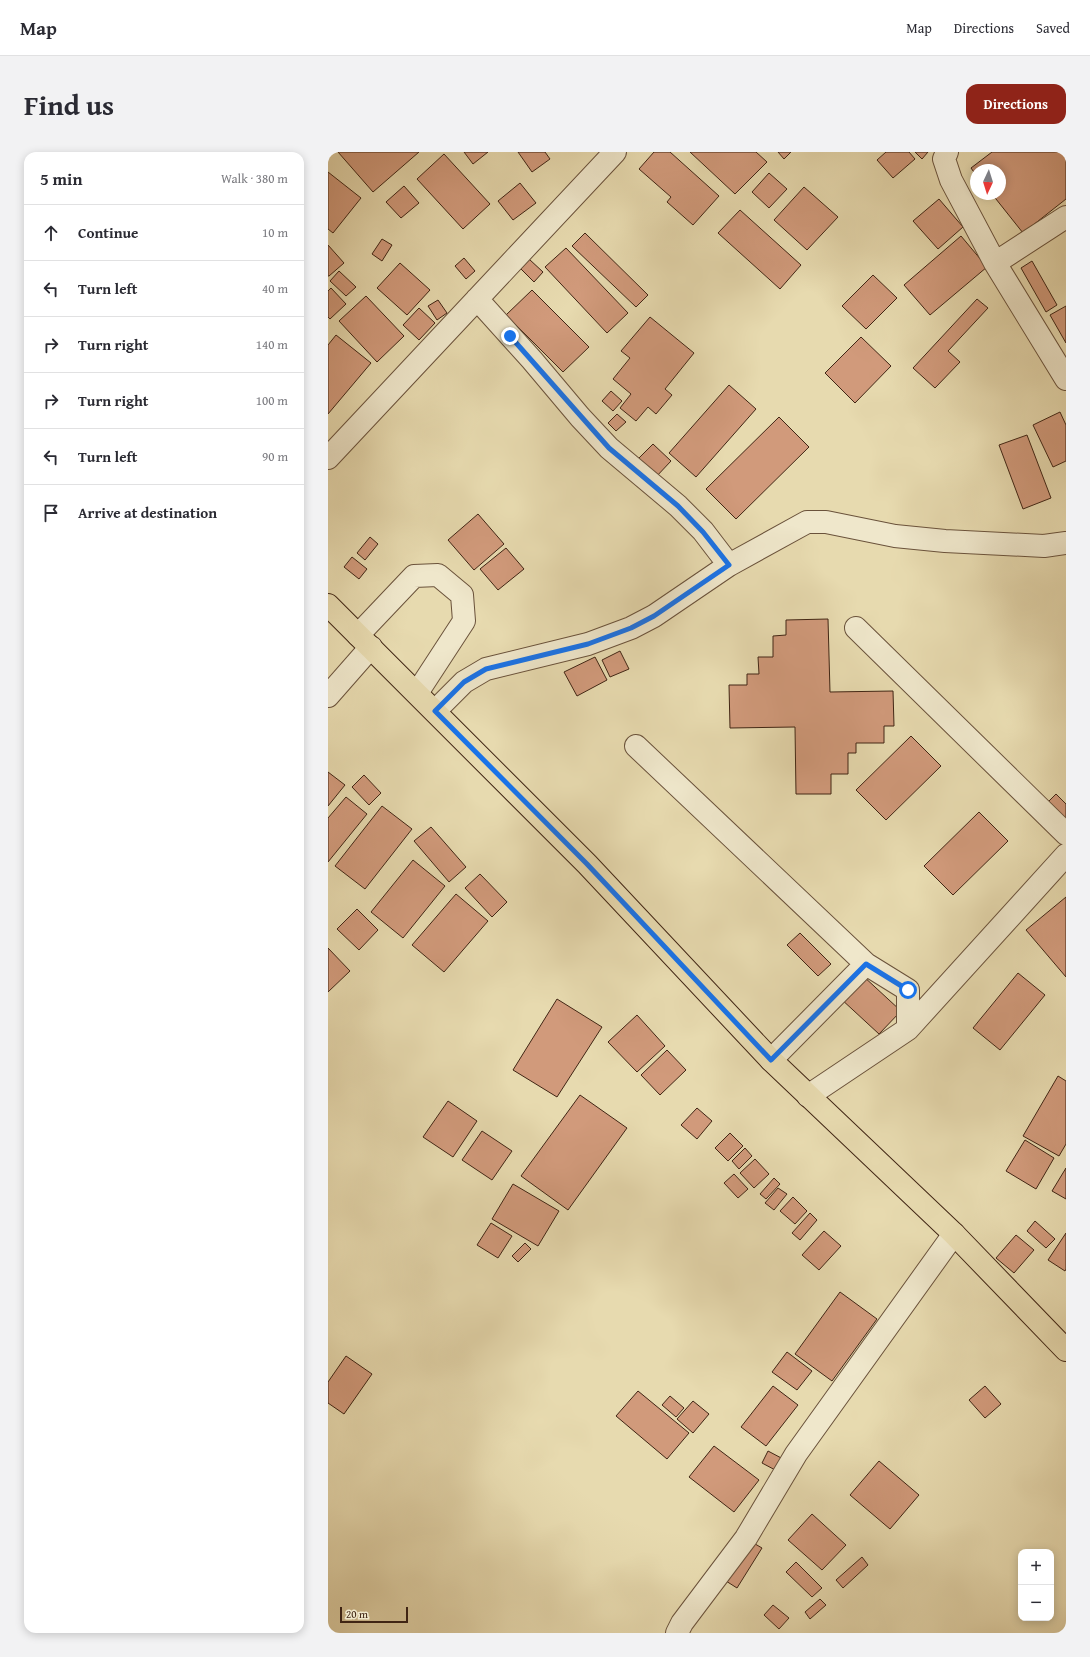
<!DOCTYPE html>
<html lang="en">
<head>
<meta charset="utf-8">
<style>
	:root { --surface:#fff; --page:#f2f2f3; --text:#2b2b33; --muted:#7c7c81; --line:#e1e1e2; --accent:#8f2418 }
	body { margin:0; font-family:"Gentium Book Plus",serif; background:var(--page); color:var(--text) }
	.controls { position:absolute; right:12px; bottom:12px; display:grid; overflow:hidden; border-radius:8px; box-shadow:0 2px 10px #0003 }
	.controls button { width:36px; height:36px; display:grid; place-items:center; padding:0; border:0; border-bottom:1px solid var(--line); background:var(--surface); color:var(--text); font:20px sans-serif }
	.compass { position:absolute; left:642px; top:12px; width:36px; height:36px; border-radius:50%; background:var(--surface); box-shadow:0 2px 10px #0003; rotate:184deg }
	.scale { position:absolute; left:12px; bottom:10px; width:68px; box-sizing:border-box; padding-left:4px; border:2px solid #402514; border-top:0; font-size:11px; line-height:14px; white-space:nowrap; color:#402514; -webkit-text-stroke:3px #efe7cb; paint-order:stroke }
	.stop { position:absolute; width:12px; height:12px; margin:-9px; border:3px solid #1a73e8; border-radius:50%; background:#fff }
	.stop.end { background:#1a73e8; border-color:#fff; box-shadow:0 1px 4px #0008 }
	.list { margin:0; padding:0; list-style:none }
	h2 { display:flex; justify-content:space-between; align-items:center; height:52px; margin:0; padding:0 16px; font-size:17px }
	h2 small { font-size:13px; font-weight:400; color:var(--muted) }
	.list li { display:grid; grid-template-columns:26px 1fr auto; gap:12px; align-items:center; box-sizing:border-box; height:56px; padding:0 16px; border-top:1px solid var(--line) }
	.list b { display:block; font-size:15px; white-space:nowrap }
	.list em { font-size:13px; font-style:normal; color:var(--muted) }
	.icon { flex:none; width:22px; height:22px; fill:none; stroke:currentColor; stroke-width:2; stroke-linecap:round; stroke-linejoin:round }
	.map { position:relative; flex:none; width:738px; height:1481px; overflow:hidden; border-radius:12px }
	header { display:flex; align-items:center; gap:24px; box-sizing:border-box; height:56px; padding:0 20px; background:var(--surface); border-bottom:1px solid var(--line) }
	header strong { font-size:19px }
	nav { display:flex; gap:22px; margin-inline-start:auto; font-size:14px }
	.intro { display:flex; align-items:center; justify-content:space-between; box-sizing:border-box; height:96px; padding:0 24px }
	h1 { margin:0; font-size:28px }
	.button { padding:10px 18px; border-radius:12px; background:var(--accent); color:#fff; font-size:14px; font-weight:700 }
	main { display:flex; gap:24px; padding:0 24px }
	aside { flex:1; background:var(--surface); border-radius:12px; box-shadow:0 2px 10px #0003 }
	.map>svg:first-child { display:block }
	.building { fill:#d19a7b; stroke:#402514 }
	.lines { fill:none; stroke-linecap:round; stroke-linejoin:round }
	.minor-casing { stroke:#6a523b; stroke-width:24 }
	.major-casing { stroke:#402514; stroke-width:24 }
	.minor { stroke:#efe7cb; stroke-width:22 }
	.major { stroke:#e7daaf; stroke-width:22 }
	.route { stroke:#1a73e8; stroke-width:5 }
</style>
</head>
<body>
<header>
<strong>Map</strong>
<nav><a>Map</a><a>Directions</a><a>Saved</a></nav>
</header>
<div class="intro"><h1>Find us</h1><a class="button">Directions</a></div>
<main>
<aside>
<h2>5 min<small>Walk · 380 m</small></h2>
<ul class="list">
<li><svg class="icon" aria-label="ahead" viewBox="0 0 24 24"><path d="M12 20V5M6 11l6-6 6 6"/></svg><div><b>Continue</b></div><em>10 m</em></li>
<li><svg class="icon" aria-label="left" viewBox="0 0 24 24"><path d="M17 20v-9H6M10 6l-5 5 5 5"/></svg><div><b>Turn left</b></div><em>40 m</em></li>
<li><svg class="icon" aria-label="right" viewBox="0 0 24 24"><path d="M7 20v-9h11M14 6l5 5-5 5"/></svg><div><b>Turn right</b></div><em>140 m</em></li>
<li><svg class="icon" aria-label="right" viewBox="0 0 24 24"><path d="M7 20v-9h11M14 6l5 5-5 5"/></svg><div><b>Turn right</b></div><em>100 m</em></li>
<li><svg class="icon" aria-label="left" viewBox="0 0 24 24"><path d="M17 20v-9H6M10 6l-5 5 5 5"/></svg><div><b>Turn left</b></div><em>90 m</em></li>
<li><svg class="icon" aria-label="arrive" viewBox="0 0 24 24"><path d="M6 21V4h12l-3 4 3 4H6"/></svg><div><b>Arrive at destination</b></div></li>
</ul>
</aside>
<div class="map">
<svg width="738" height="1481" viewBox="0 0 738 1481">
	<rect width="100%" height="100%" fill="#e7daaf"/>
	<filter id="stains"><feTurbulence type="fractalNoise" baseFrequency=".005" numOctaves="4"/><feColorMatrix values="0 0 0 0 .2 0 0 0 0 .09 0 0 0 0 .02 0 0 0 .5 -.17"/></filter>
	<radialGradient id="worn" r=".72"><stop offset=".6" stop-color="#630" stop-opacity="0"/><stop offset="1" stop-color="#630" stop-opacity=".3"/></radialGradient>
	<!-- building -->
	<path class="building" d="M10 0H91L45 40Z
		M136 0H160L145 12Z
		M190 0H217L222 7 204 20Z
		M326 0H342L391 44 365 73 339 50 343 45 311 17Z
		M362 0H428L439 10 407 42Z
		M450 0H463L456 7Z
		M558 0H581L587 7 565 26 549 8Z
		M587 0H600L594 7Z
		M664 0H738V47L695 81 664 42H672V18H648V23L643 16Z
		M116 2 162 52 135 77 89 27Z
		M0 20 33 46 5 81 0 77Z
		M441 21 459 37 441 56 424 40Z
		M192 31 208 51 185 68 170 49Z
		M76 34 91 51 73 66 58 50Z
		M476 35 510 65 479 98 446 68Z
		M611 47 635 75 610 97 585 69Z
		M412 58 473 113 452 137 390 81Z
		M257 81 320 143 308 155 244 94Z
		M633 84 659 115 602 163 576 133Z
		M54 87 64 93 54 109 44 102Z
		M0 93 16 111 1 124H0Z
		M238 96 300 161 279 181 217 115Z
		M136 106 147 119 138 127 127 114Z
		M201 107 215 120 206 130 192 116Z
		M704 109 729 153 718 160 693 116Z
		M72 111 102 138 79 163 49 136Z
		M11 119 28 135 18 144 2 129Z
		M545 123 569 146 538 177 514 154Z
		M3 136 18 152 2 167 0 165V139Z
		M204 138 261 195 235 220 178 163Z
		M38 144 76 184 49 210 11 169Z
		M649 147 660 156 620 199 632 210 607 236 585 216Z
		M110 148 119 161 109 168 100 154Z
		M738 154V191L722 163Z
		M91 156 107 171 91 188 75 173Z
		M322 165 366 201 337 237 344 243 328 262 320 255 308 269 292 256 303 242 285 227 302 206 293 199Z
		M8 183 43 211 0 262V193Z
		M533 185 563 214 527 251 497 221Z
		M401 233 428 257 368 325 341 301Z
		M283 239 294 249 285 259 274 249Z
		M732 260 738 273V309L725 315 705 273Z
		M289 262 298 270 288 279 280 271Z
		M451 265 481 295 408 367 378 337Z
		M699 283 723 346 695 357 671 293Z
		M325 292 343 309 327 326 308 309Z
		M150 362 176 392 146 418 120 388Z
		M42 385 50 392 37 408 29 401Z
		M178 396 196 417 170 438 152 417Z
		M24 405 39 417 31 427 16 415Z
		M500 467 502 540 565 539 566 574H556V591H528V601H520V622H503V642H468L467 575 402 576 401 533H419V522H431L430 505H445V484L458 483V468Z
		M292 499 301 517 282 525 274 508Z
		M267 505 279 528 249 544 236 520Z
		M583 584 613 614 558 668 528 638Z
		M0 620 17 633 0 654Z
		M36 623 53 641 41 653 24 635Z
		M728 642 738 652V669L718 652Z
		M18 645 39 662 0 710V666Z
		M54 654 84 677 37 737 7 714Z
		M651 660 680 689 625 743 596 714Z
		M103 675 138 715 121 730 86 689Z
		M85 708 117 734 75 786 43 760Z
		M152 722 179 750 164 765 137 736Z
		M128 742 160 769 116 820 84 793Z
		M738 745V825L698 778Z
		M29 757 50 778 31 798 9 777Z
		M472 781 503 812 490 824 459 793Z
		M0 796 22 819 0 840Z
		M690 821 717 843 672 898 645 876Z
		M534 823 573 859 551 882 512 846Z
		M229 847 274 875 229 945 185 918Z
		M309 863 337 894 309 920 280 890Z
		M339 898 358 918 332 943 313 923Z
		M730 924 738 929V992L731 1004 695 984Z
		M252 943 299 976 240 1058 193 1024Z
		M120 949 149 969 125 1005 95 985Z
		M369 956 384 969 369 987 353 973Z
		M154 979 184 999 164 1028 134 1008Z
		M402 981 415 994 400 1009 387 996Z
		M697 988 726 1006 708 1037 678 1019Z
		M417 996 424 1004 411 1017 404 1009Z
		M427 1007 441 1022 426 1036 412 1021Z
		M738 1016V1047L724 1039Z
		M406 1022 420 1037 410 1046 396 1031Z
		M446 1026 452 1032 438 1047 432 1042Z
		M185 1032 231 1059 210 1094 164 1067Z
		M450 1036 459 1042 446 1058 437 1051Z
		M465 1045 479 1059 467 1072 452 1059Z
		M482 1061 489 1068 472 1088 464 1081Z
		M707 1069 727 1087 718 1096 699 1079Z
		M163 1071 184 1084 170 1106 149 1093Z
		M496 1079 513 1094 491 1118 474 1103Z
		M738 1081V1117L737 1119 720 1108Z
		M688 1083 706 1098 686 1121 668 1106Z
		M197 1091 203 1097 190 1110 184 1104Z
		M512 1140 549 1167 504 1229 467 1202Z
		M459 1200 484 1219 469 1238 444 1220Z
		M18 1204 44 1222 16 1262 0 1251V1230Z
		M445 1234 470 1253 438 1294 413 1275Z
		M657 1234 673 1252 657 1266 641 1248Z
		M310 1239 361 1281 339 1307 288 1264Z
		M342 1244 356 1256 348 1265 334 1253Z
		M365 1249 381 1262 365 1281 349 1267Z
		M386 1294 431 1328 406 1360 361 1325Z
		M440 1299 457 1308 451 1320 434 1311Z
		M551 1309 591 1343 562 1377 522 1343Z
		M484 1362 518 1393 494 1418 460 1388Z
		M422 1389 434 1396 409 1436 398 1429Z
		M534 1405 540 1413 515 1436 508 1428Z
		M468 1410 494 1436 484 1445 458 1420Z
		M492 1447 498 1453 482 1467 477 1460Z
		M445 1453 461 1466 451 1477 436 1463Z"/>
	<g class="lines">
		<!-- minor casing -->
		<g class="minor-casing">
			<path id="minor" d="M619 0 616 7 623 28 667 111 738 227
				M667 111 738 65
				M149 147 204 208 252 265 281 296 350 354 375 379 401 413
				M0 306 287 0
				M528 476 738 682
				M30 483 86 424 110 423 134 443 136 469 89 541
				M0 544 43 495
				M107 559 136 530 158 517 260 492 303 476 326 464 401 413 479 370H498L567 384 617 389 716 394 738 391
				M308 594 538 812 580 838V877
				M443 908 538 812
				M480 944 580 877 738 703
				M349 1481 354 1471 418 1386 468 1302 626 1082"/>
		</g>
		<!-- major casing -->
		<g class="major-casing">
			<path id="major" d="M0 453 259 712 443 908 626 1082 738 1198"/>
		</g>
		<!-- minor -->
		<use href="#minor" class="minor"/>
		<!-- major -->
		<use href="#major" class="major"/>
	</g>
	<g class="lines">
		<!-- route -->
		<path class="route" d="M182 184 281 296 350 354 375 380 401 413 326 464 303 476 260 492 158 517 136 530 107 559 259 712 443 908 538 812 580 838"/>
	</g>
	<rect width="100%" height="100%" filter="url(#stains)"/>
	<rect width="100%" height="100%" fill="url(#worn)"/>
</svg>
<div class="controls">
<button>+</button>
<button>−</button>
</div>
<svg class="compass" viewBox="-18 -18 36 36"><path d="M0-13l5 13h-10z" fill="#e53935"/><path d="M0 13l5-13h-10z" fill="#7c7c81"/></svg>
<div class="scale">20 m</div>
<div class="stop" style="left:580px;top:838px"></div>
<div class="stop end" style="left:182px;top:184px"></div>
</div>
</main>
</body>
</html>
